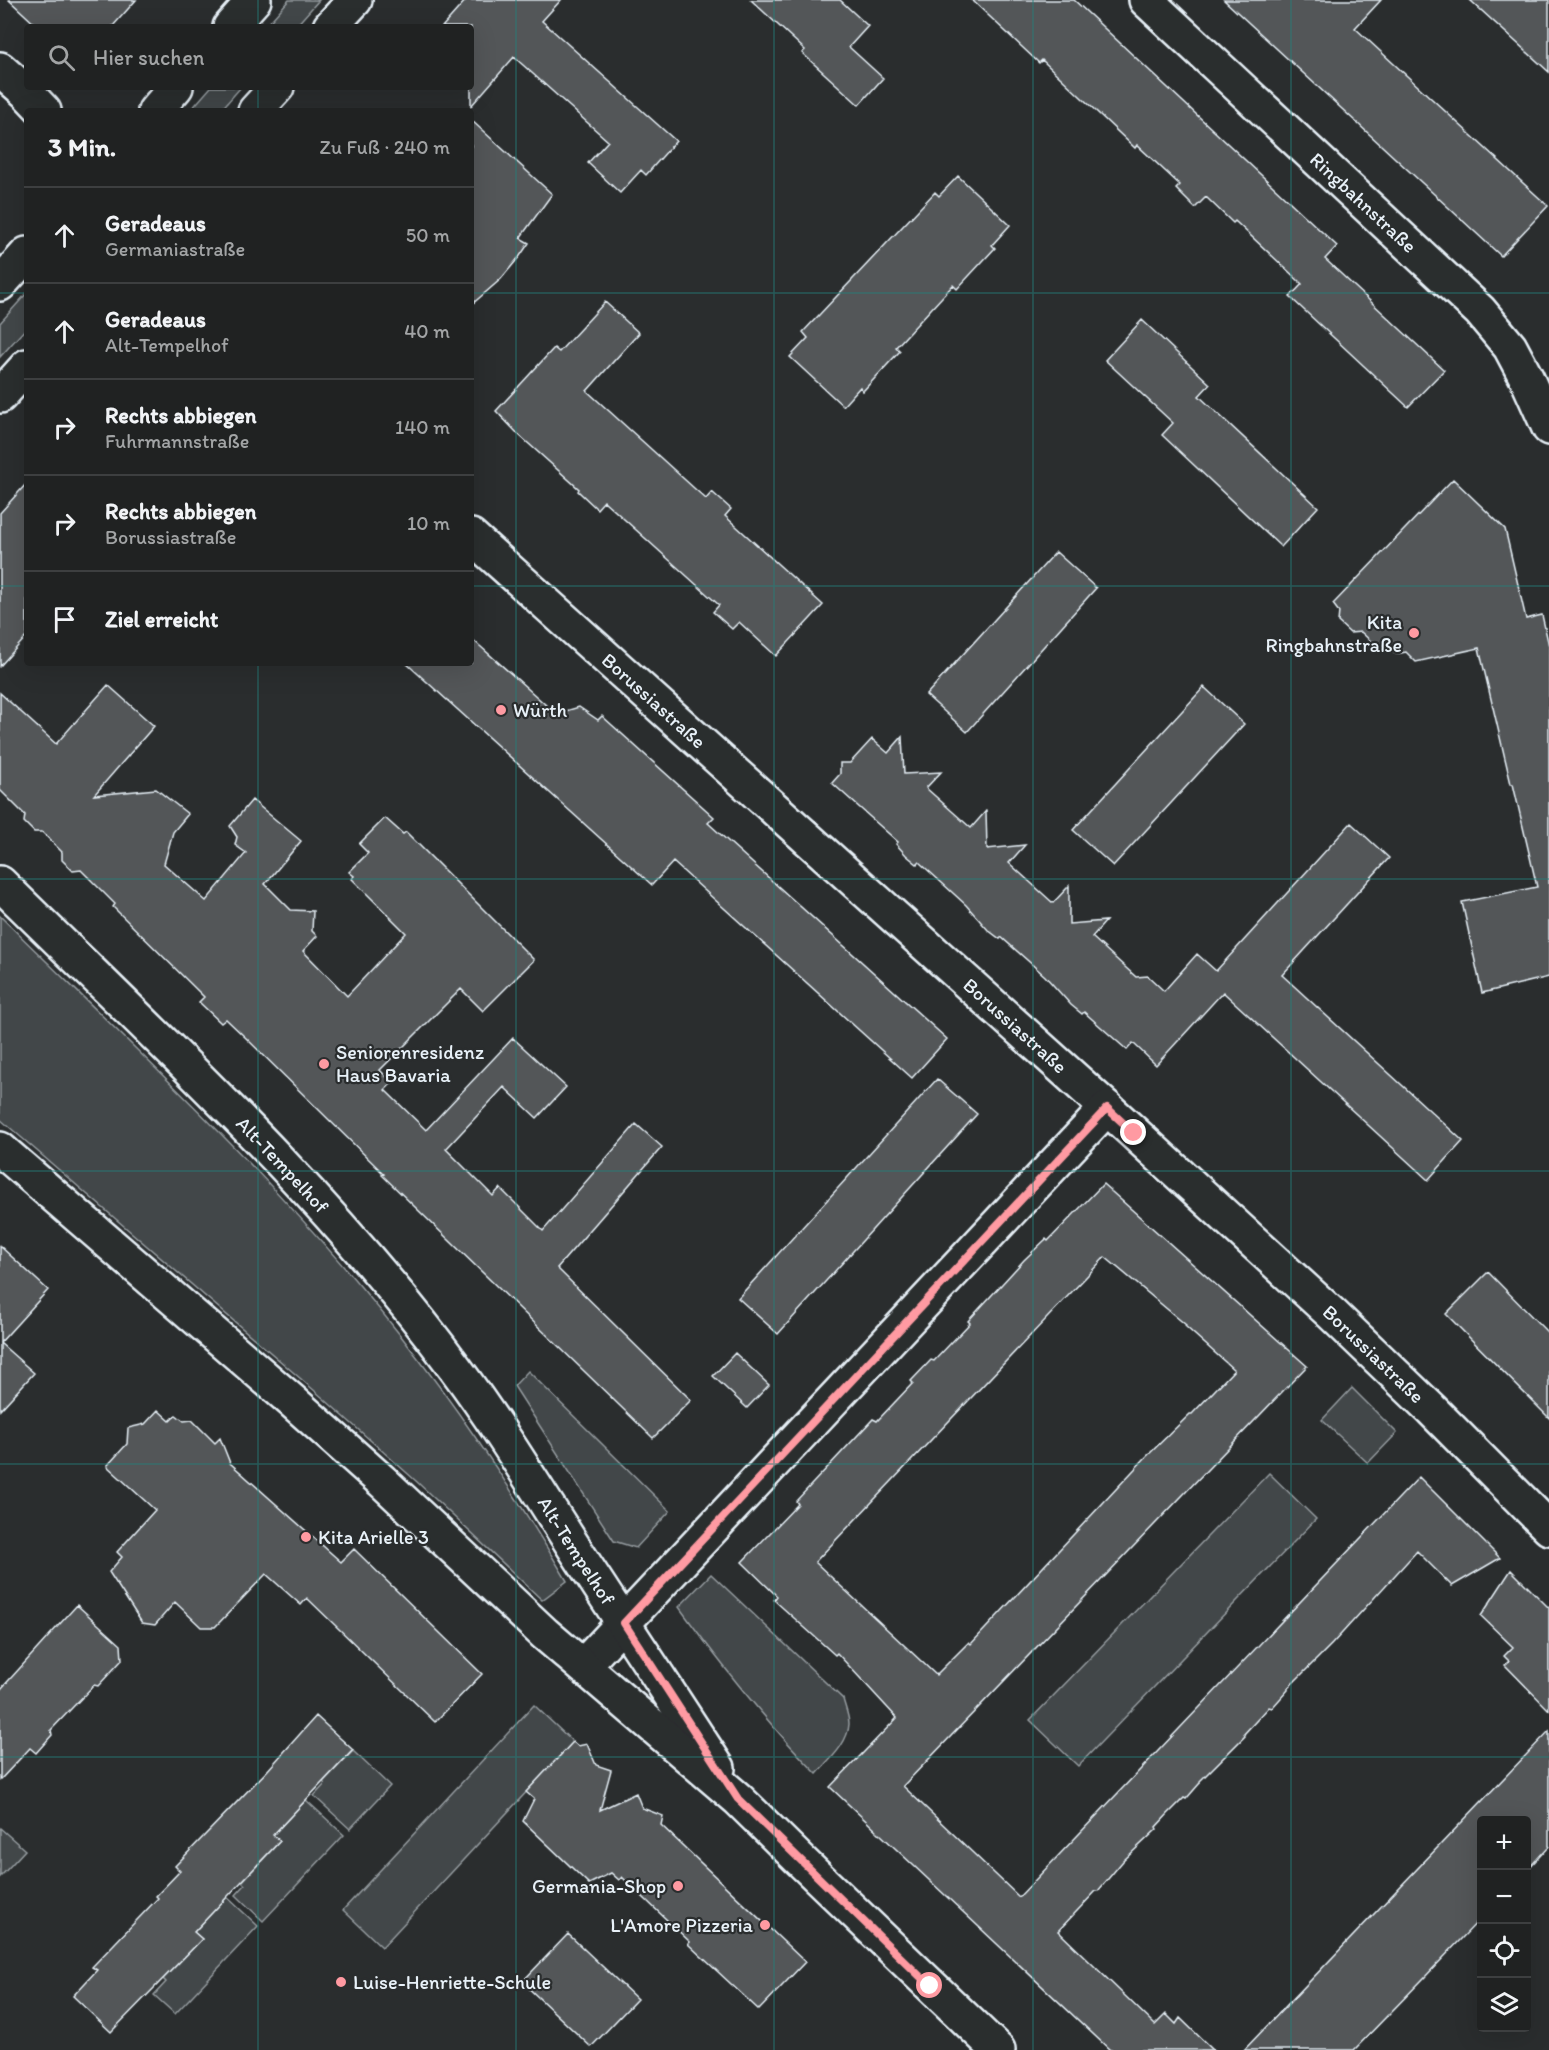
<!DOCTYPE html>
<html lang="de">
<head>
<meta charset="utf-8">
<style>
	:root { --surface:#202222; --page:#282a2a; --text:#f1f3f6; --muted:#a2a4a5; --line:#3d3f40 }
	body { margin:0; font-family:Itim,sans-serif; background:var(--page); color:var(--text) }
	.controls { position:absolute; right:18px; bottom:18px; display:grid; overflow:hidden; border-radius:6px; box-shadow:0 6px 24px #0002 }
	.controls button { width:54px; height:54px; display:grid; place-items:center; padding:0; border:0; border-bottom:2px solid var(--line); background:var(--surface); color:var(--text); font:30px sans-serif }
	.stop { position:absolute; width:18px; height:18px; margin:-14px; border:4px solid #ff9aa2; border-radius:50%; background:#fff }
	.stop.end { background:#ff9aa2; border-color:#fff; box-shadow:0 2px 6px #0008 }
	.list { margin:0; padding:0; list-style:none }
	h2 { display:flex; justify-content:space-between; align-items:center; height:78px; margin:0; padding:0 24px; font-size:26px }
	h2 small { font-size:20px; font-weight:400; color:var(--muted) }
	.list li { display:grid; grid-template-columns:39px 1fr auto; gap:18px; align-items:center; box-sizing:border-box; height:96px; padding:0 24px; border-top:2px solid var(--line) }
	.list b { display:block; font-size:22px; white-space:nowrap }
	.list p { margin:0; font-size:20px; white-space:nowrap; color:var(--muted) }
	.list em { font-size:20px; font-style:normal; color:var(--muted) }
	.icon { flex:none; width:33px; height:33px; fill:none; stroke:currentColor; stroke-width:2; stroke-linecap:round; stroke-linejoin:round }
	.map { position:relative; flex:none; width:1549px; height:2050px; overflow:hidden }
	.search { position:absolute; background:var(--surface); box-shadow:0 6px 24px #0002; left:24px; top:24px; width:450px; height:66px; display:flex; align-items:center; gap:15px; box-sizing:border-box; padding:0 21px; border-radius:6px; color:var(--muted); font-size:22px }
	.panel { position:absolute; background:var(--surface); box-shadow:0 6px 24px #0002; left:24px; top:108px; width:450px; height:558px; border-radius:6px }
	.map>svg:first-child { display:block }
	.green { fill:#424648; stroke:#959ca0; stroke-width:1.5 }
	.building { fill:#535759; stroke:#e8f1f8; stroke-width:1.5; fill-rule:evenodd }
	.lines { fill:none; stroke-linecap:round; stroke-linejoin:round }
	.minor-casing { stroke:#e8f1f8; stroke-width:38 }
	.tertiary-casing { stroke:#e8f1f8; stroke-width:38 }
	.primary-casing { stroke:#e8f1f8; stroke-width:38 }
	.minor { stroke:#2a2d2e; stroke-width:33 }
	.tertiary { stroke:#2a2d2e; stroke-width:33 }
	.primary { stroke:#2a2d2e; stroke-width:33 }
	.route { stroke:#ff9aa2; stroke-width:8 }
	.grid { fill:none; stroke:#25827c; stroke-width:1.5; stroke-opacity:0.55 }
	.poi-dot { fill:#ff9aa2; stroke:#2a2d2e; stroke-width:2 }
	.labels { text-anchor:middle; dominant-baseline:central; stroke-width:4.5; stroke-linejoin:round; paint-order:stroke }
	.street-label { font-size:20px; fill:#e8f1f8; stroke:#2a2d2e }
	.poi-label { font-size:20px; fill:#e8f1f8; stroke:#2a2d2e; text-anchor:start }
</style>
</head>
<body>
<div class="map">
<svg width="1549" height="2050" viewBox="0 0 1549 2050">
	<rect width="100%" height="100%" fill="#2a2d2e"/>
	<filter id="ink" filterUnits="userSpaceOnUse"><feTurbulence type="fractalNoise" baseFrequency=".0167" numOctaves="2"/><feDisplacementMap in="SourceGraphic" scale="12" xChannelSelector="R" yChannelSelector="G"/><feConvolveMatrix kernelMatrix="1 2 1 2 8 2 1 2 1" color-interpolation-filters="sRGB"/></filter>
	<g filter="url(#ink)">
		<!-- green -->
		<path class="green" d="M289 0H319L295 27H265Z
			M211 87H241L220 111H190Z
			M27 293V327L0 357V323Z
			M0 916C123 1037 250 1155 361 1287 438 1378 506 1478 567 1581L542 1600 416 1481 323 1398 0 1119Z
			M528 1371 670 1511 636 1548 614 1541 514 1386Z
			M1352 1388 1397 1433 1368 1463 1322 1420Z
			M1269 1473 1316 1519 1078 1766 1030 1720Z
			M711 1574 843 1699C845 1707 849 1716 849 1724 848 1744 829 1760 817 1774 766 1722 722 1666 679 1607Z
			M534 1705 573 1742 382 1947 343 1910Z
			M353 1751 390 1786 350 1829 314 1796 325 1784 323 1782Z
			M306 1800 344 1835 263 1921 236 1895 245 1885 242 1882 280 1841 273 1835Z
			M0 1828 25 1850 0 1877Z
			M227 1897 258 1926 175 2014 154 1995 166 1982 163 1979 202 1939 194 1932Z"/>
		<!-- building -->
		<path class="building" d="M9 0H136L112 27H38Z
			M466 0H561L542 21 676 141 646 175 641 170 620 193 588 163 608 141 514 57 471 106V27H442Z
			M751 0H840L868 26 849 47 883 78 859 105 802 53 805 50Z
			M972 0H1074L1337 246 1325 259 1444 370 1408 407 1290 297 1302 284 1235 221 1233 223 1206 197 1195 208 1176 189 1180 185 1137 145 1135 148 1042 60 1039 63Z
			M1224 0H1381L1355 28 1548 206 1501 256Z
			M1470 0H1549V72Z
			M471 120 552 194 520 238 529 243 520 256 501 279 471 305Z
			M958 176 1010 225 992 245 995 248 957 289 953 285 896 347 900 351 863 391 860 387 843 406 790 357 808 338 803 332 935 192 939 196Z
			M605 302 639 333 587 391 706 499 712 492 731 509 725 516 823 605 776 656 739 622 732 629 713 612 719 605 604 501 597 509 578 491 579 489 519 435 496 411 554 348 559 352Z
			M1142 320 1210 384 1199 396 1318 507 1281 547 1162 435 1173 423 1105 360Z
			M1453 479 1505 529 1526 619 1542 615 1549 646V977L1482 993 1462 902 1537 887 1513 784H1511L1479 648 1416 662 1406 652 1396 654 1384 643 1374 644 1361 632 1350 633 1338 622 1339 612 1333 604Z
			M27 483V636L0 666V513Z
			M1056 552 1096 588 967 732 926 695Z
			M471 638 556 714 579 707 598 720 602 716 714 817 708 823 947 1039 912 1078 673 862 652 885 406 663H471Z
			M108 685 154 726 94 795 156 789 188 814 173 832 164 864 206 901 246 853 235 845 237 837 230 826 252 800 301 841 265 884 291 910 313 911 312 931 317 936 303 951 347 996 406 933 352 879 354 876 349 872 368 853 359 844 385 818 403 834 406 832 534 960 483 1011 461 989 380 1070 392 1083 385 1090 426 1130 513 1038 566 1087 537 1118 504 1087 446 1149 493 1196 500 1188 543 1231 636 1124 662 1147 557 1268 691 1400 653 1438 382 1175 384 1174 246 1038 226 1019 221 1023 199 1002 204 997 113 907 115 904 81 870 73 871 62 860V852L42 832H34L24 822 25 815 0 790V693L56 744Z
			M1204 687 1244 724 1113 866 1073 830Z
			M902 737 904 774 941 772 926 788 971 828 986 811 987 849 1025 845 1009 863 1053 903 1069 886V924L1106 921 1092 937 1136 977 1148 976 1164 991 1197 954 1216 971 1351 823 1389 858 1282 975 1463 1141 1428 1180 1223 992 1156 1065 1133 1043 1127 1050 1084 1012 1082 1014 1071 1005 1045 976 1001 937 1000 939 988 930 966 905 919 862 917 864 906 855 896 844 898 842 832 783 840 774V763H850L872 739 888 753Z
			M937 1079 977 1114 778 1334 738 1298Z
			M1103 1184 1307 1366 903 1786 1019 1897 1419 1477 1500 1558 1452 1586 1417 1551 1332 1644 1288 1688V1690L1272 1708 1269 1707 1244 1734 1245 1736 1200 1781V1783L1186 1799 1184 1798 1168 1814 1156 1827 1157 1829 1123 1861 1098 1891H1096L1058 1931 1155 2025 1166 2014 1176 2024 1180 2018 1213 2050H1110L830 1787 897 1718 837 1653 835 1655 774 1600 777 1596 742 1562 798 1504 796 1501 873 1419 877 1421 913 1383 911 1381 931 1360 934 1361 970 1323 968 1321 1024 1260 1046 1239 1048 1241ZM1105 1257 1186 1325 1185 1326 1234 1370 1192 1414H1190L1146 1457 971 1644 969 1642 936 1675 815 1562Z
			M0 1246 48 1290 0 1343 34 1373 0 1410Z
			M1488 1272 1549 1334V1418L1446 1314Z
			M735 1353 769 1385 747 1408 713 1376Z
			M158 1410 170 1421 176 1415 184 1421 192 1420 215 1443 220 1438 230 1463 341 1562 354 1549 482 1674 435 1722 307 1598 301 1605 266 1574 215 1627H201L175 1602 155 1625 142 1623 109 1572 122 1557 117 1552 155 1510 107 1466 127 1444 128 1428 145 1424Z
			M1511 1570 1549 1608V1710L1505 1665 1509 1661 1504 1656 1513 1647 1481 1616Z
			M77 1605 121 1645 122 1660 98 1686 94 1685 71 1709 51 1730 52 1735 36 1753 30 1748 0 1780V1690Z
			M316 1716 353 1750 273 1835 280 1841 194 1932 202 1939 111 2032 73 1996 97 1970 92 1967 158 1898 156 1896 180 1871 175 1866 267 1771Z
			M1549 1731V1846L1527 1870V1821H1482V1917L1423 1979 1354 2050H1244Z
			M573 1742 578 1746 587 1744 596 1765 611 1770 600 1810 636 1793 642 1808 663 1816 661 1825 805 1962 759 2010 688 1944 690 1942 622 1877 619 1880 611 1873 589 1884 523 1821 534 1799 526 1792Z
			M568 1934 637 1999 591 2047 522 1982Z"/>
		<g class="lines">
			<!-- minor casing -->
			<g class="minor-casing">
				<g id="minor">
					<path id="s1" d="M1146 0 1480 311 1510 347 1527 379 1549 428"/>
					<path d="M0 69 26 92 44 111"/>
					<path id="s2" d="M471 536 1107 1108 1332 1314 1431 1409 1549 1528"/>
					<path d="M583 1666 1107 1108"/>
				</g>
			</g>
			<!-- tertiary casing -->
			<g class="tertiary-casing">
				<g id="tertiary">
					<path id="s3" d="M0 883C158 1039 324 1190 456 1369 503 1432 543 1500 586 1566 630 1633 674 1700 718 1768"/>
					<path d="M0 1149 291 1400 382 1481 545 1634 738 1799 798 1858 998 2050"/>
				</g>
			</g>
			<!-- primary casing -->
			<g class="primary-casing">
				<path id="primary" d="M230 27 254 0
					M330 27 355 0
					M155 111 176 87
					M255 111 277 87
					M0 284 27 254
					M0 396 27 366"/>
			</g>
			<!-- minor -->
			<use href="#minor" class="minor"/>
			<!-- tertiary -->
			<use href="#tertiary" class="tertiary"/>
			<!-- primary -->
			<use href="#primary" class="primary"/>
		</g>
	</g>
	<g class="lines" filter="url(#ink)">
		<!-- route -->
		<path class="route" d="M930 1986 738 1799 624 1623 1107 1108 1134 1133"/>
	</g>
	<!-- grid -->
	<path class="grid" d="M258 0V27M516 0V2050M774 0V2050M1033 0V2050M1291 0V2050M258 87V111M0 293H27M471 293H1549M0 586H27M471 586H1549M258 663V2050M0 879H1549M0 1171H1549M0 1464H1549M0 1757H1549"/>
	<!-- markers -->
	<g class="poi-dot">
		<circle cx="1414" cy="633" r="6"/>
		<circle cx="501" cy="710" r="6"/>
		<circle cx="324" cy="1064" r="6"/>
		<circle cx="306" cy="1537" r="6"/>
		<circle cx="678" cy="1886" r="6"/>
		<circle cx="765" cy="1925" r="6"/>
		<circle cx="341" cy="1982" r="6"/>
	</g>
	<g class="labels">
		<!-- street labels -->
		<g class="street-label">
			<text stroke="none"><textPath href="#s1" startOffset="297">Ringbahnstraße</textPath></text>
			<text stroke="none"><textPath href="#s2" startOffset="246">Borussiastraße</textPath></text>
			<text stroke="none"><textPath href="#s2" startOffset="732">Borussiastraße</textPath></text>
			<text stroke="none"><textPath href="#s3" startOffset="399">Alt-Tempelhof</textPath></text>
			<text stroke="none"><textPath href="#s2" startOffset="1218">Borussiastraße</textPath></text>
			<text stroke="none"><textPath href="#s3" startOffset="885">Alt-Tempelhof</textPath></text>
		</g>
		<!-- poi labels -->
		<g class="poi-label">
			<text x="1402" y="622" text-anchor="end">Kita<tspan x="1402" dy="23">Ringbahnstraße</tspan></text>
			<text x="513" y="710">Würth</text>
			<text x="336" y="1052">Seniorenresidenz<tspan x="336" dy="23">Haus Bavaria</tspan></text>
			<text x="318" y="1537">Kita Arielle 3</text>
			<text x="666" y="1886" text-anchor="end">Germania-Shop</text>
			<text x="753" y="1925" text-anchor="end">L'Amore Pizzeria</text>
			<text x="353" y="1982">Luise-Henriette-Schule</text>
		</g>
	</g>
</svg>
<div class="controls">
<button>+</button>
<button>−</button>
<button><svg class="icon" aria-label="locate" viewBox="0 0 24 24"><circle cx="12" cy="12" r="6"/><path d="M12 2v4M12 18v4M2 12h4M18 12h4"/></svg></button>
<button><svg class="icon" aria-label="layers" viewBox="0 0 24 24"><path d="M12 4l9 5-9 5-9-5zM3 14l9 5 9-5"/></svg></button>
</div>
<div class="stop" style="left:930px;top:1986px"></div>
<div class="stop end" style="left:1134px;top:1133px"></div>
<div class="search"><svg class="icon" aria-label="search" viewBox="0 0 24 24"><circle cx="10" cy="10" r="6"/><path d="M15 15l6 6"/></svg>Hier suchen</div>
<section class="panel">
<h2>3 Min.<small>Zu Fuß · 240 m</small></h2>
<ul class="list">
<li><svg class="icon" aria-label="ahead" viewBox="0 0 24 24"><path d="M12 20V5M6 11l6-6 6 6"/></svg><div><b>Geradeaus</b><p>Germaniastraße</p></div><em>50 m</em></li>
<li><svg class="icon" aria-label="ahead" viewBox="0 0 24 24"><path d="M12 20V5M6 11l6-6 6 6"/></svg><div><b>Geradeaus</b><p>Alt-Tempelhof</p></div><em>40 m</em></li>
<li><svg class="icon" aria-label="right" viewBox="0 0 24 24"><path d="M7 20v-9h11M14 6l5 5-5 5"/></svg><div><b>Rechts abbiegen</b><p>Fuhrmannstraße</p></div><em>140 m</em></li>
<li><svg class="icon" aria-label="right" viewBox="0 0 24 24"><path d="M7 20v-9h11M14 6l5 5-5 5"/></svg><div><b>Rechts abbiegen</b><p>Borussiastraße</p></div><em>10 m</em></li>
<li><svg class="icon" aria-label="arrive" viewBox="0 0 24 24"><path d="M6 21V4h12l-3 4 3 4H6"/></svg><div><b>Ziel erreicht</b></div></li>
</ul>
</section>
</div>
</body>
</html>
